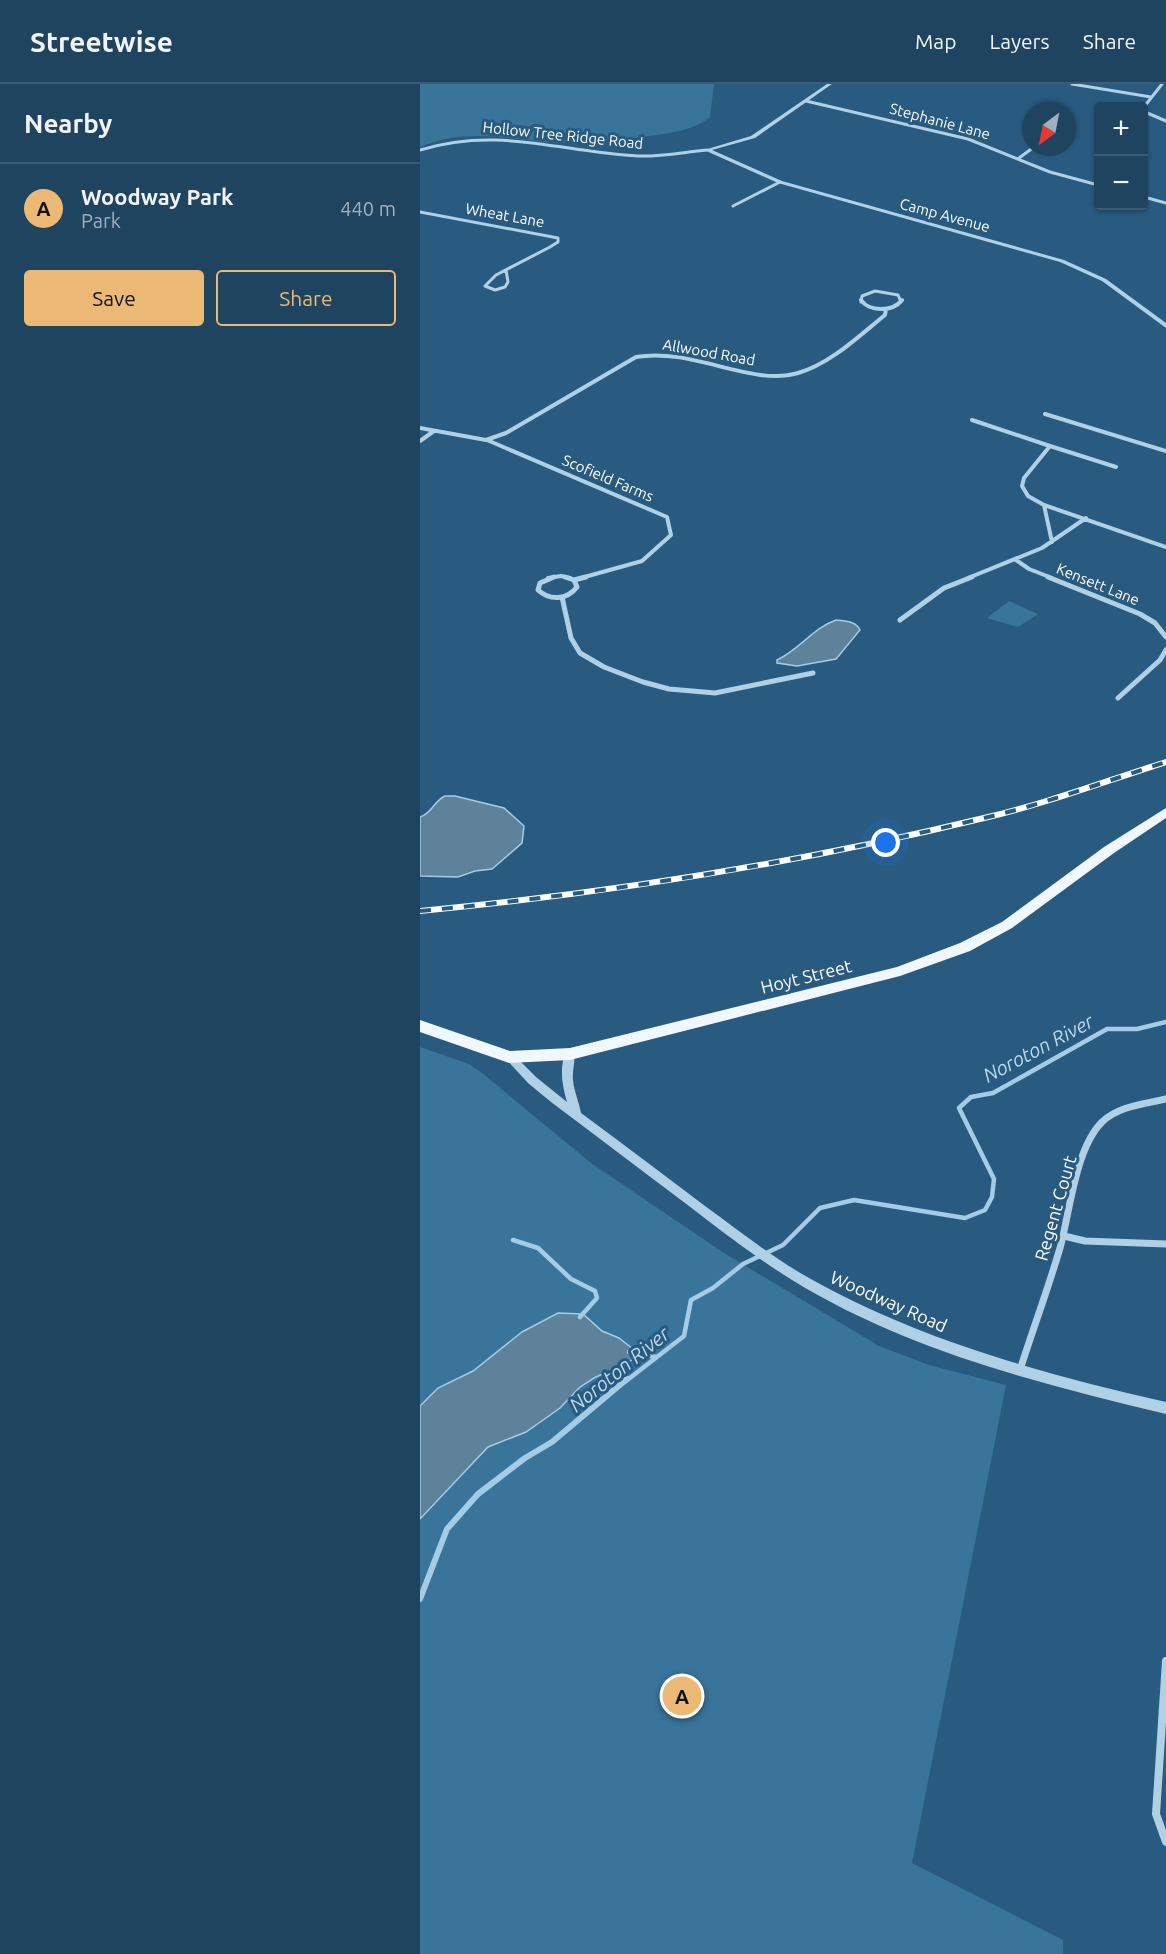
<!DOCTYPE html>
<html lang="en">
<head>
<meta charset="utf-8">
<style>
	:root { --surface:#1e445f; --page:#2b4e68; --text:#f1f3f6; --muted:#a1b0bd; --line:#3c5c74; --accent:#ecb876 }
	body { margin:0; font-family:Ubuntu,sans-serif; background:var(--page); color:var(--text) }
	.controls { position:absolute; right:18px; top:18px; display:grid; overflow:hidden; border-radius:6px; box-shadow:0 2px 4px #0004 }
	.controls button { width:54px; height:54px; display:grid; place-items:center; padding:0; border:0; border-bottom:2px solid var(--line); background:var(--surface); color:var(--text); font:30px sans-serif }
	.compass { position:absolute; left:602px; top:18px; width:54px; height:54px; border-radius:50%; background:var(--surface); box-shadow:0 2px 4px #0004; rotate:212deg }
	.you { position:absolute; left:466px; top:759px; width:21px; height:21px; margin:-15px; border:4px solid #fff; border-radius:50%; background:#1a73e8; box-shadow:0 0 0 9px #1a73e833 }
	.badge { display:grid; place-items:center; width:39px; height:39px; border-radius:50%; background:var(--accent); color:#111; font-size:20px; font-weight:700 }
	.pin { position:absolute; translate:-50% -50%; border:3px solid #fff; box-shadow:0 2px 6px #0006 }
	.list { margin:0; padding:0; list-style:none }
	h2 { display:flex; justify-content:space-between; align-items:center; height:78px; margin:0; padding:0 24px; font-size:26px }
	h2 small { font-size:20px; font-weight:400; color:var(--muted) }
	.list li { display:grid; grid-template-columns:39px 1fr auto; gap:18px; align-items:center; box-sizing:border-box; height:90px; padding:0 24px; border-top:2px solid var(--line) }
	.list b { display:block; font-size:22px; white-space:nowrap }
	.list p { margin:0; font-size:20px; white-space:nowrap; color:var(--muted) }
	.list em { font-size:20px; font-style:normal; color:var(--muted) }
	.actions { display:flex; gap:12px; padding:18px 24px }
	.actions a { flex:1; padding:14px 0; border:2px solid var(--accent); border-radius:6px; text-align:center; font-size:21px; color:var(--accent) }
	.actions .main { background:var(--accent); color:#111 }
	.map { position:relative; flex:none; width:746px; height:1870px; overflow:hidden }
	header { display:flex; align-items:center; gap:36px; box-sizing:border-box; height:84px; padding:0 30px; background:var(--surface); border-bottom:2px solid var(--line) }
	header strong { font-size:28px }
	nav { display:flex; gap:33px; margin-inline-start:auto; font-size:21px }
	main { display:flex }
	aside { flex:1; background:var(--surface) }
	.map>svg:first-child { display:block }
	.green { fill:#39749a }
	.water { fill:#5d829a; stroke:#a4cce5; stroke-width:1.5 }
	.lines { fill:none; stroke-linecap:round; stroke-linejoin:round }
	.stream-far1 { stroke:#a4cce5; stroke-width:4.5 }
	.stream { stroke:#a4cce5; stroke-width:6 }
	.minor-far4 { stroke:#afd0e5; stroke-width:3 }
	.minor-far3 { stroke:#afd0e5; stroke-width:4 }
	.minor-far2 { stroke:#afd0e5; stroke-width:5 }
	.minor-far1 { stroke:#afd0e5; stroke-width:7 }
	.minor { stroke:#afd0e5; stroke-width:8 }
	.tertiary { fill:#afd0e5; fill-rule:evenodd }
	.primary { fill:#f0f7fd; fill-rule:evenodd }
	.rail-casing { stroke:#fff; stroke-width:6 }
	.rail { stroke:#285b7f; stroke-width:4; stroke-dasharray:11; stroke-linecap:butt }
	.labels { text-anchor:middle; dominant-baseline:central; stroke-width:6; stroke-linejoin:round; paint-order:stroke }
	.far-street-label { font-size:15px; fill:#fff; stroke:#285b7f }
	.street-label { font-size:18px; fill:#fff; stroke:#285b7f }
	.water-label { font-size:20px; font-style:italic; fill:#bbd9ed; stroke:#285b7f }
</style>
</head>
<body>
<header>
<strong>Streetwise</strong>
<nav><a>Map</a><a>Layers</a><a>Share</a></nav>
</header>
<main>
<aside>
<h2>Nearby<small></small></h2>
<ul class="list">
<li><span class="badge">A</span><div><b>Woodway Park</b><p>Park</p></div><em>440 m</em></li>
</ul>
<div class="actions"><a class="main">Save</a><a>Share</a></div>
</aside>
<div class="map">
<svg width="746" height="1870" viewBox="0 0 746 1870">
	<rect width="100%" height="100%" fill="#285b7f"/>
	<!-- green -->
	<path class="green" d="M0 0H294L290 33C273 47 250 49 229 52 203 55 177 59 151 59 97 59 52 41 0 63Z
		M589 517 618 530 598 543 567 534Z
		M0 963 49 980 62 989 171 1079 304 1169 459 1262 509 1281 586 1301 492 1779 643 1856V1870H0Z"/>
	<!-- water -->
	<path class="water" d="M416 536C425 537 436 537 440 546L416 575 377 582 357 579V576C379 566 393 544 416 536Z
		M25 712H35L84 724 104 742 102 759 72 785 55 787 38 793 0 792V733C12 729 14 717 25 712Z
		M138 1229 163 1230 182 1247 199 1254 213 1265 212 1276 174 1294 160 1303 140 1324 106 1348 68 1363 0 1435V1322L18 1304 53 1287 102 1248Z"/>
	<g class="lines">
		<!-- stream-far1 -->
		<path class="stream-far1" d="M93 1156 118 1164 151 1195 175 1207 177 1214 160 1233
			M209 1268 236 1273
			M206 1297 264 1252 271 1216 293 1204 323 1180 363 1161 400 1124 434 1116 545 1134 565 1126 572 1113 574 1095 539 1024 551 1013 573 1009 687 945H717L746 938"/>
		<!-- stream -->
		<path class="stream" d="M0 1515 27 1445 58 1410 105 1374 132 1358 207 1295"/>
		<!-- minor-far4 -->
		<path class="minor-far4" d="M652 0 731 13
			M742 0 724 23 725 28 746 37
			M386 17 548 55 630 88 678 101
			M647 40 653 45 647 47
			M0 66C79 42 140 68 218 72 241 73 264 68 287 66
			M599 74 614 63
			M724 113 746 119
			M313 122 360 98
			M0 128 138 154V158L130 163 76 191 65 202 75 206 85 203 88 198 86 186
			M441 218 442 212 455 207 478 211 481 218"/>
		<!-- minor-far3 -->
		<path class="minor-far3" d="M441 216C449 228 473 228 482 216
			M625 330 746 367
			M552 336 630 362
			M0 344 66 356 86 349 216 273C272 263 331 303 378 289 410 280 439 252 465 231L466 225
			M67 356 247 433 251 451 222 477 161 494
			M0 357 14 347
			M696 383 630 362 604 394 602 402 608 412 624 421 746 463
			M624 421 632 458
			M596 476 609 485 632 494
			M128 494 141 492 150 494
			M548 494 622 464 666 434"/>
		<!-- minor-far2 -->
		<path class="minor-far2" d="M134 493 120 499 118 506C130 517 147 516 157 503L154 496
			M145 493 154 496
			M628 493 720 530 735 539 746 553
			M154 496 166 493
			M142 513 151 554 160 569 184 583 223 598 249 605 295 609 393 589
			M480 536 524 504 552 493
			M698 614 740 576 746 566"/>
		<!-- minor-far1 -->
		<path class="minor-far1" d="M644 1152 665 1157 746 1160
			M600 1286C613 1245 628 1205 640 1164 650 1128 655 1065 682 1038 698 1022 725 1020 746 1015"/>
		<!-- minor -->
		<path class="minor" d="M746 1577 736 1730 746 1758"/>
		<!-- tertiary -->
		<path class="tertiary" d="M407 0H412L335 54 292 66 362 97 644 176 686 195 746 239V244L682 197 640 178 358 99 284 66 331 52Z
			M150 966 154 967C156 976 152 986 153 996 154 1007 159 1018 161 1029 203 1060 244 1091 285 1122 317 1145 348 1170 382 1190 495 1255 620 1289 746 1318V1330C617 1299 486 1266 372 1196 335 1173 300 1146 265 1119 220 1085 176 1052 131 1018L108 999 84 973 85 970H93L116 993 147 1018C142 1001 139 984 146 967Z"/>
		<!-- primary -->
		<path class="primary" d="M746 724V734L694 769 592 844 550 867 480 892 150 976 89 979 0 948V936L90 967 150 964 477 883 540 859 582 838 684 763Z"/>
		<!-- rail casing -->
		<g class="rail-casing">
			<path id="rail" d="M0 827C190 809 379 779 564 734 625 720 686 697 746 678"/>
		</g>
		<!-- rail -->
		<use href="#rail" class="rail"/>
	</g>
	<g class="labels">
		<!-- far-street labels -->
		<g class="far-street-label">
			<text transform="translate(520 37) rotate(15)">Stephanie Lane</text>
			<text transform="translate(143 51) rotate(6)">Hollow Tree Ridge Road</text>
			<text transform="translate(85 131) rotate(10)">Wheat Lane</text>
			<text transform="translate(525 131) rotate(15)">Camp Avenue</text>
			<text transform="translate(289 268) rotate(10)">Allwood Road</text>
			<text transform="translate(188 394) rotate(23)">Scofield Farms</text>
			<text transform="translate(678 500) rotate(22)">Kensett Lane</text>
		</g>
		<!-- street labels -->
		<g class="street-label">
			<text transform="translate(386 892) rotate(-14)">Hoyt Street</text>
			<text transform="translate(635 1124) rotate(-74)">Regent Court</text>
			<text transform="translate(469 1217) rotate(24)">Woodway Road</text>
		</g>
		<!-- water labels -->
		<g class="water-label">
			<text transform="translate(618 964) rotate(-28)">Noroton River</text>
			<text transform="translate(199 1285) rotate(-39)">Noroton River</text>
		</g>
	</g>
</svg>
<div class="controls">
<button>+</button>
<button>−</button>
</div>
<svg class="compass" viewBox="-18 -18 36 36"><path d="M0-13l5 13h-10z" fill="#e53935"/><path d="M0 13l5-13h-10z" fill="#a1b0bd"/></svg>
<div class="you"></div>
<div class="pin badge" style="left:262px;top:1612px">A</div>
</div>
</main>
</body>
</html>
